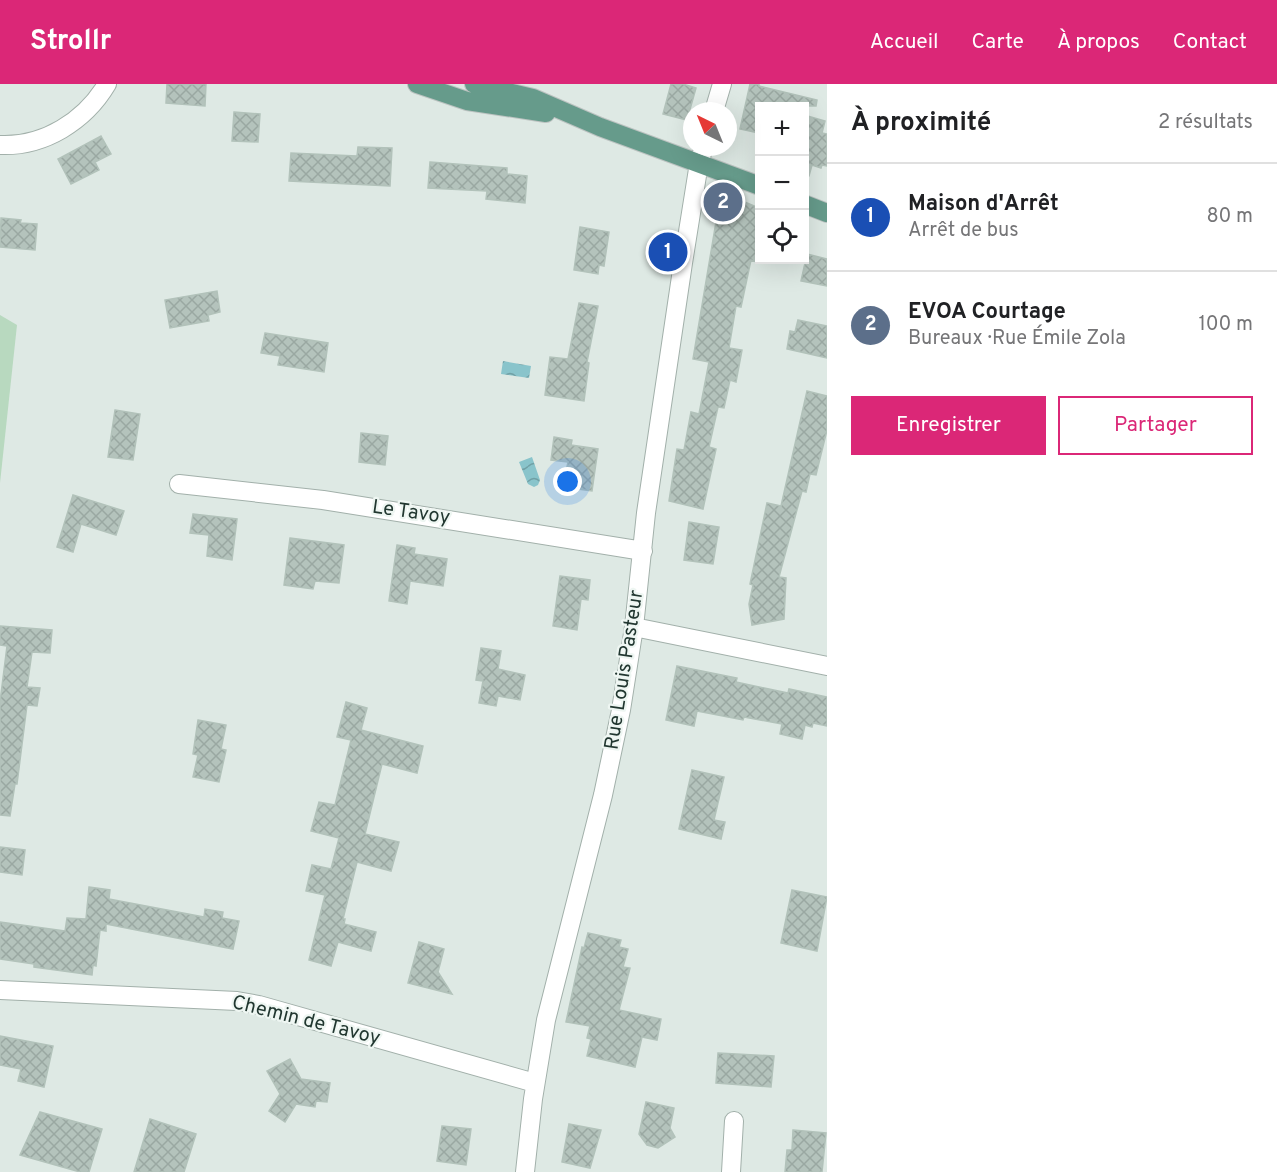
<!DOCTYPE html>
<html lang="fr">
<head>
<meta charset="utf-8">
<style>
	:root { --surface:#fff; --page:#f2f2f2; --text:#202124; --muted:#757577; --line:#e0e0e0; --accent:#db2777 }
	body { margin:0; font-family:Overpass,sans-serif; background:var(--page); color:var(--text) }
	.controls { position:absolute; right:18px; top:18px; display:grid; overflow:hidden; border-radius:0px; box-shadow:0 6px 24px #0002 }
	.controls button { width:54px; height:54px; display:grid; place-items:center; padding:0; border:0; border-bottom:2px solid var(--line); background:var(--surface); color:var(--text); font:30px sans-serif }
	.compass { position:absolute; left:683px; top:18px; width:54px; height:54px; border-radius:50%; background:var(--surface); box-shadow:0 6px 24px #0002; rotate:317deg }
	.you { position:absolute; left:568px; top:398px; width:21px; height:21px; margin:-15px; border:4px solid #fff; border-radius:50%; background:#1a73e8; box-shadow:0 0 0 9px #1a73e833 }
	.badge { display:grid; place-items:center; width:39px; height:39px; border-radius:50%; background:var(--accent); color:#fff; font-size:20px; font-weight:700 }
	.pin { position:absolute; translate:-50% -50%; border:3px solid #fff; box-shadow:0 2px 6px #0006 }
	.list { margin:0; padding:0; list-style:none }
	h2 { display:flex; justify-content:space-between; align-items:center; height:78px; margin:0; padding:0 24px; font-size:26px }
	h2 small { font-size:20px; font-weight:400; color:var(--muted) }
	.list li { display:grid; grid-template-columns:39px 1fr auto; gap:18px; align-items:center; box-sizing:border-box; height:108px; padding:0 24px; border-top:2px solid var(--line) }
	.list b { display:block; font-size:22px; white-space:nowrap }
	.list p { margin:0; font-size:20px; white-space:nowrap; color:var(--muted) }
	.list em { font-size:20px; font-style:normal; color:var(--muted) }
	.actions { display:flex; gap:12px; padding:18px 24px }
	.actions a { flex:1; padding:14px 0; border:2px solid var(--accent); border-radius:0px; text-align:center; font-size:21px; color:var(--accent) }
	.actions .main { background:var(--accent); color:#fff }
	.icon { flex:none; width:33px; height:33px; fill:none; stroke:currentColor; stroke-width:2; stroke-linecap:round; stroke-linejoin:round }
	.map { position:relative; flex:none; width:827px; height:1088px; overflow:hidden }
	header { display:flex; align-items:center; gap:36px; box-sizing:border-box; height:84px; padding:0 30px; background:var(--accent); color:#fff }
	header strong { font-size:28px }
	nav { display:flex; gap:33px; margin-inline-start:auto; font-size:21px }
	main { display:flex }
	aside { flex:1; background:var(--surface) }
	.map>svg:first-child { display:block }
	.grass { fill:#b8d9bf }
	.water { fill:url(#water-waves) }
	.building { fill:url(#building-cross-hatch); stroke:#b2c2ba; stroke-width:1.5 }
	.lines { fill:none; stroke-linecap:round; stroke-linejoin:round }
	.minor-casing { stroke:#a2b0aa; stroke-width:20 }
	.major-casing { stroke:#bcc3c1; stroke-width:20 }
	.minor { stroke:#fff; stroke-width:18 }
	.major { stroke:#669b8b; stroke-width:18 }
	.labels { text-anchor:middle; dominant-baseline:central; stroke-width:4.5; stroke-linejoin:round; paint-order:stroke }
	.street-label { font-size:20px; fill:#213730; stroke:#eef6f2 }
</style>
</head>
<body>
<header>
<strong>Strollr</strong>
<nav><a>Accueil</a><a>Carte</a><a>À propos</a><a>Contact</a></nav>
</header>
<main>
<div class="map">
<svg width="827" height="1088" viewBox="0 0 827 1088">
	<defs>
		<pattern id="water-waves" width="16" height="10" patternUnits="userSpaceOnUse" patternTransform="scale(1.5)"><rect width="16" height="10" fill="#89c4cb"/><path d="M0 5q4-4 8 0t8 0" fill="none" stroke="#70a0a5"/></pattern>
		<pattern id="building-cross-hatch" width="8" height="8" patternUnits="userSpaceOnUse" patternTransform="scale(1.5)"><rect width="8" height="8" fill="#b4c3bc"/><path d="M0 0l8 8M0 8l8-8" fill="none" stroke="#9aa8a2"/></pattern>
	</defs>
	<rect width="100%" height="100%" fill="#dee9e4"/>
	<!-- grass -->
	<path class="grass" d="M0 231 17 241 0 399Z"/>
	<!-- water -->
	<path class="water" d="M503 277 531 282 529 294 501 290Z
		M532 373 540 396 538 401 534 403 528 400 519 378Z"/>
	<!-- building -->
	<path class="building" d="M167 0H206L205 22 166 19Z
		M671 0H683L696 4 687 36 663 30Z
		M750 0H759V2L817 16 816 22H759V49L740 45Z
		M234 28 260 30 258 58 232 57Z
		M804 31 825 37 822 49 827 50V82L822 81 821 84 812 81 809 92 804 91Z
		M101 52 111 70 95 78 99 86 71 100 58 75Z
		M358 63 392 64 390 102 289 97 291 69 357 72Z
		M430 78 507 84V90L527 92 525 119 486 115 487 107 428 104Z
		M721 108 759 124V179L751 176 741 223 736 222 729 264 742 266 736 298 730 296 724 324 718 323 709 363 716 365 703 425 669 417 677 365 684 366 691 328 699 330 709 278 693 275Z
		M1 134 21 136 20 139 37 140 35 166 0 163Z
		M580 143 609 148 604 182 599 181 598 190 574 186Z
		M807 170 827 175V202L801 197Z
		M217 207 220 228 208 231 209 237 170 244 165 216Z
		M579 219 598 222 587 278 589 279 584 317 545 311 550 273 568 275Z
		M798 236 827 242V274L787 265 790 247 795 248Z
		M265 249 328 259 324 288 278 281 280 272 261 269Z
		M807 307 827 312V346L816 391 810 390 806 408 802 407 779 493 786 494 784 535 752 541 749 520 753 501 750 500 767 419 781 422Z
		M115 326 140 330 133 376 108 373Z
		M361 349 388 352 385 381 359 378Z
		M554 353 572 356 571 361 598 365 592 407 563 403 568 378 551 376Z
		M73 411 124 427 116 451 81 440 73 468 57 463Z
		M193 430 237 435 232 476 207 472 209 451 190 449Z
		M689 438 719 443 713 480 684 476Z
		M290 454 344 461 339 499 315 497 313 505 284 501Z
		M397 461 415 464 414 470 447 475 443 502 410 497 407 520 389 517Z
		M560 492 590 496 588 516 581 515 577 546 553 542Z
		M0 542 52 546 50 569 32 568 27 603 40 604 37 622 27 621 17 700H15L10 732 0 731V618L7 562 0 561Z
		M481 564 501 567 498 585 525 591 520 616 498 612 496 622 479 619 483 597 476 596Z
		M677 582 737 594 736 598 788 609 789 605 827 613V642L813 639 812 643 805 641 802 655 780 650 782 640 744 633 743 636 697 627 694 642 666 636Z
		M346 618 367 624 361 646 423 662 417 689 382 680 365 750 399 758 391 787 357 778 343 835H345L344 840 376 848 371 867 338 858 331 882 309 876 325 811 306 807 312 781 331 785 339 754 311 747 319 718 335 721 351 656 337 653Z
		M198 636 226 641 221 665 226 666 219 698 193 693 198 671 193 670Z
		M692 686 724 693 714 736 725 738 721 755 679 745Z
		M0 763 25 766 22 791 0 788Z
		M89 803 110 806 109 815 204 833 205 825 223 828 222 834 239 837 233 865 106 840V847L100 846 96 882 93 881 92 891 34 883V880L0 875V838L65 847 67 834 86 835Z
		M792 806 827 813 817 867 781 859Z
		M588 849 621 856 619 863 628 865 623 883 630 884 619 926 661 935 657 956 642 953 635 983 587 972 591 955 587 954 590 942 566 938 582 863 584 864Z
		M419 858 444 865 438 888 452 910 408 899Z
		M0 952 53 962 44 1003 18 997 21 985 0 981Z
		M718 969 774 972 771 1003 716 999Z
		M290 975 301 995 330 999 327 1018 316 1017 315 1023 296 1020 285 1038 269 1027 280 1010 267 987Z
		M646 1018 674 1024 670 1044 675 1053 658 1064 647 1061 639 1050Z
		M40 1028 102 1045 89 1088H80L20 1071Z
		M150 1035 196 1050 184 1088H134Z
		M569 1040 601 1046 590 1084 562 1078Z
		M442 1042 471 1045 466 1081 437 1077Z
		M793 1046 826 1049 822 1088H785L787 1066H792Z"/>
	<g class="lines">
		<!-- minor casing -->
		<g class="minor-casing">
			<path id="minor" d="M714 27 722 0
				M0 61C44 63 85 37 107 0
				M179 400 323 416 643 467
				M634 543 827 582
				M0 906 237 917 259 921 535 999
				M525 1088 533 1015 546 936 603 711 621 626 634 543 646 429 683 179 699 79 704 63
				M731 1088 734 1037"/>
		</g>
		<!-- major casing -->
		<g class="major-casing">
			<path id="major" d="M417 0 467 17 546 29
				M474 0 533 14 600 43 760 102
				M804 120 827 129"/>
		</g>
		<!-- minor -->
		<use href="#minor" class="minor"/>
		<!-- major -->
		<use href="#major" class="major"/>
	</g>
	<g class="labels">
		<!-- street labels -->
		<g class="street-label">
			<text transform="translate(411 429) rotate(8)">Le Tavoy</text>
			<text transform="translate(625 586) rotate(-81)">Rue Louis Pasteur</text>
			<text transform="translate(306 937) rotate(14)">Chemin de Tavoy</text>
		</g>
	</g>
</svg>
<div class="controls">
<button>+</button>
<button>−</button>
<button><svg class="icon" aria-label="locate" viewBox="0 0 24 24"><circle cx="12" cy="12" r="6"/><path d="M12 2v4M12 18v4M2 12h4M18 12h4"/></svg></button>
</div>
<svg class="compass" viewBox="-18 -18 36 36"><path d="M0-13l5 13h-10z" fill="#e53935"/><path d="M0 13l5-13h-10z" fill="#757577"/></svg>
<div class="you"></div>
<div class="pin badge" style="left:668px;top:168px;background:#1a4fb4">1</div>
<div class="pin badge" style="left:723px;top:118px;background:#5c6f8a">2</div>
</div>
<aside>
<h2>À proximité<small>2 résultats</small></h2>
<ul class="list">
<li><span class="badge" style="background:#1a4fb4">1</span><div><b>Maison d'Arrêt</b><p>Arrêt de bus</p></div><em>80 m</em></li>
<li><span class="badge" style="background:#5c6f8a">2</span><div><b>EVOA Courtage</b><p>Bureaux · Rue Émile Zola</p></div><em>100 m</em></li>
</ul>
<div class="actions"><a class="main">Enregistrer</a><a>Partager</a></div>
</aside>
</main>
</body>
</html>
